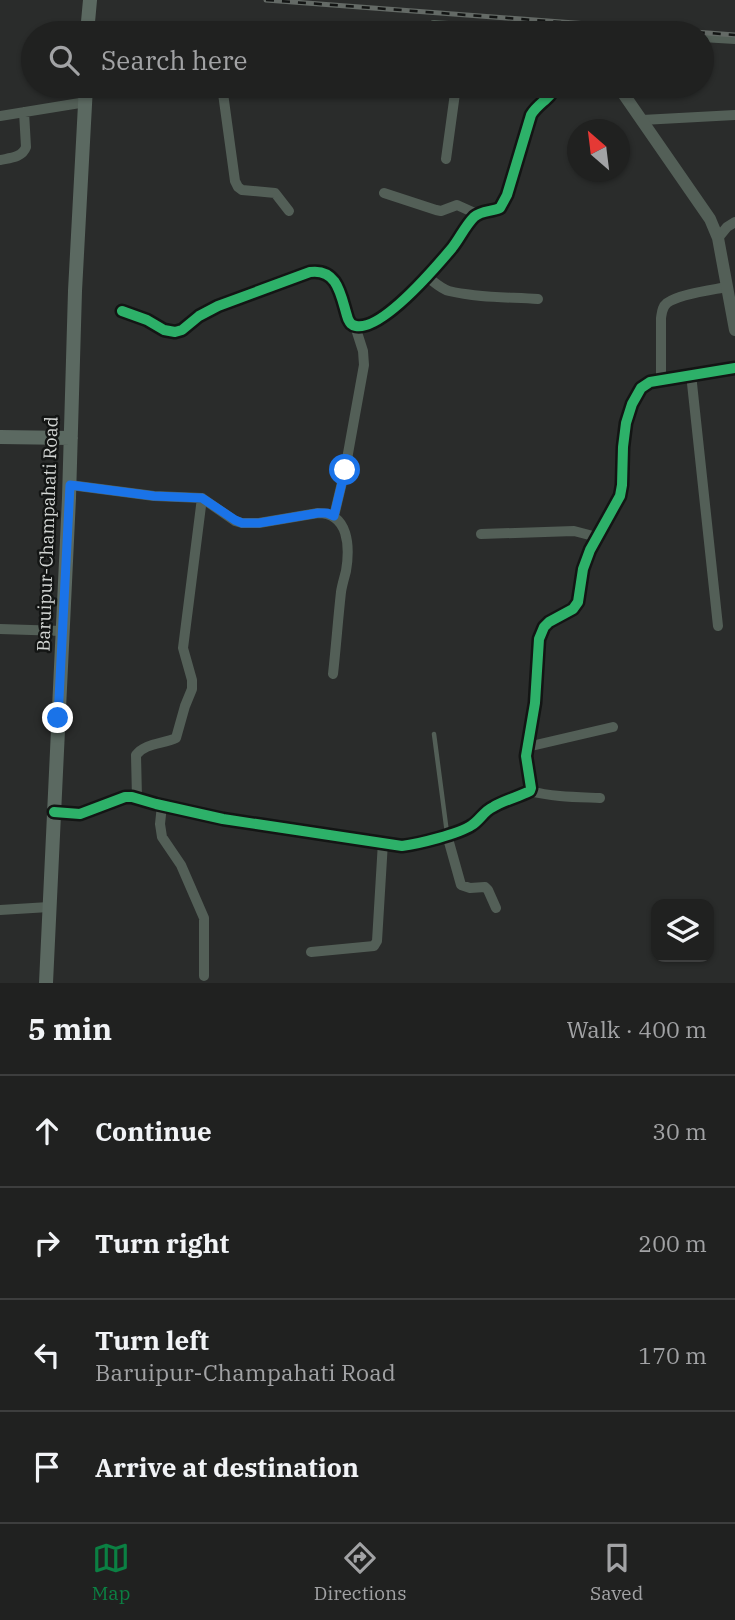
<!DOCTYPE html>
<html lang="en">
<head>
<meta charset="utf-8">
<style>
	:root { --surface:#202120; --page:#282929; --text:#f1f3f6; --muted:#a2a3a5; --line:#3d3e3e; --accent:#0b8043 }
	body { margin:0; font-family:"IBM Plex Serif",serif; background:var(--page); color:var(--text) }
	.controls { position:absolute; right:21px; bottom:21px; display:grid; overflow:hidden; border-radius:14px; box-shadow:0 2px 5px #0004 }
	.controls button { width:63px; height:63px; display:grid; place-items:center; padding:0; border:0; border-bottom:2px solid var(--line); background:var(--surface); color:var(--text); font:35px sans-serif }
	.compass { position:absolute; left:567px; top:119px; width:63px; height:63px; border-radius:50%; background:var(--surface); box-shadow:0 2px 5px #0004; rotate:332deg }
	.stop { position:absolute; width:21px; height:21px; margin:-16px; border:5px solid #1a73e8; border-radius:50%; background:#fff }
	.stop.end { background:#1a73e8; border-color:#fff; box-shadow:0 2px 7px #0008 }
	.list { margin:0; padding:0; list-style:none }
	h2 { display:flex; justify-content:space-between; align-items:center; height:91px; margin:0; padding:0 28px; font-size:30px }
	h2 small { font-size:23px; font-weight:400; color:var(--muted) }
	.list li { display:grid; grid-template-columns:46px 1fr auto; gap:21px; align-items:center; box-sizing:border-box; height:112px; padding:0 28px; border-top:2px solid var(--line) }
	.list b { display:block; font-size:26px; white-space:nowrap }
	.list p { margin:0; font-size:23px; white-space:nowrap; color:var(--muted) }
	.list em { font-size:23px; font-style:normal; color:var(--muted) }
	.icon { flex:none; width:38px; height:38px; fill:none; stroke:currentColor; stroke-width:2; stroke-linecap:round; stroke-linejoin:round }
	.map { position:relative; flex:none; width:735px; height:983px; overflow:hidden }
	.search { position:absolute; background:var(--surface); box-shadow:0 2px 5px #0004; left:21px; right:21px; top:21px; height:77px; display:flex; align-items:center; gap:18px; box-sizing:border-box; padding:0 24px; border-radius:38px; color:var(--muted); font-size:26px }
	.sheet { height:539px; background:var(--surface) }
	nav { display:flex; justify-content:space-around; align-items:center; box-sizing:border-box; height:98px; border-top:2px solid var(--line); background:var(--surface); font-size:19px; color:var(--muted) }
	nav a { display:grid; justify-items:center; gap:4px }
	nav .on { color:var(--accent) }
	.map>svg:first-child { display:block }
	.lines { fill:none; stroke-linecap:round; stroke-linejoin:round }
	.service { stroke:#535f57; stroke-width:4.5 }
	.minor { stroke:#535f57; stroke-width:10 }
	.tertiary { stroke:#535f57; stroke-width:12 }
	.secondary { stroke:#5b6961; stroke-width:14 }
	.rail-casing { stroke:#646a66; stroke-width:5 }
	.rail { stroke:#131514; stroke-width:2.5; stroke-dasharray:8; stroke-linecap:butt }
	.cycleway-casing { stroke:#131514; stroke-width:15 }
	.cycleway { stroke:#2db169; stroke-width:10 }
	.route { stroke:#1a73e8; stroke-width:9 }
	.labels { text-anchor:middle; dominant-baseline:central; stroke-width:5; stroke-linejoin:round; paint-order:stroke }
	.street-label { font-size:18px; fill:#d4d7d5; stroke:#131514 }
</style>
</head>
<body>
<div class="map">
<svg width="735" height="983" viewBox="0 0 735 983">
	<rect width="100%" height="100%" fill="#2a2c2b"/>
	<g class="lines">
		<!-- service -->
		<path class="service" d="M434 734 447 833"/>
		<!-- minor -->
		<path class="minor" d="M597 33 611 31 651 33
			M702 37 735 39
			M222 86 235 181 238 187 242 190 275 193 289 211
			M0 116 86 102
			M642 120 735 115
			M446 159 456 86
			M0 160C9 158 22 158 26 147L24 112
			M384 193 436 210 441 211 457 205 477 214
			M718 238 727 227 735 222
			M426 276C433 281 441 289 449 291 478 298 509 297 538 299
			M122 311 147 320 164 330 175 332 182 330 199 316 218 306 310 272C339 268 341 298 348 319 350 323 351 325 356 326 382 331 436 267 452 248 460 238 465 226 474 217 482 210 491 212 500 208L507 195 531 115C538 103 551 99 555 86
			M691 374 718 626
			M661 379V318C662 312 662 307 667 303 679 294 712 290 727 287
			M70 485 154 496 202 498 235 521 242 523H259L318 513C349 513 350 547 346 571 344 579 342 585 341 592 338 619 336 647 333 674
			M334 516 345 470 364 365 363 351 355 326
			M481 534 574 531 597 537
			M0 629 62 631
			M527 747 613 727
			M530 791C553 797 576 797 600 798
			M137 798 136 755C145 743 163 744 176 738L185 706 192 689V680L183 648 202 498
			M162 805 160 824 162 837 181 865 204 918V976
			M54 812 80 814 125 797H132L156 804 223 819 402 846C418 844 459 834 472 825 480 820 484 811 493 807 505 800 518 797 530 791L531 788 526 756 535 703 539 639 544 627 549 622 573 609 578 602 583 569 590 550 620 496 622 485 623 447 626 423 632 404 641 388 650 382 735 368
			M447 835 461 885 470 888 485 887 488 890 496 908
			M0 910 49 907
			M311 952 374 946 377 941 383 842"/>
		<!-- tertiary -->
		<path class="tertiary" d="M87 29 147 33
			M426 33 434 26 535 33
			M618 86 710 219 718 238 735 330"/>
		<!-- secondary -->
		<path class="secondary" d="M87 33 90 0
			M0 437 71 438
			M46 983 69 498 75 291 86 86"/>
		<!-- rail casing -->
		<g class="rail-casing">
			<path id="rail" d="M266 0 735 35"/>
		</g>
		<!-- rail -->
		<use href="#rail" class="rail"/>
		<!-- cycleway casing -->
		<g class="cycleway-casing">
			<path id="cycleway" d="M122 311 147 320 164 330 175 332 182 330 199 316 218 306 310 272C339 268 341 298 348 319 350 323 351 325 356 326 382 331 436 267 452 248 460 238 465 226 474 217 482 210 491 212 500 208L507 195 531 115C538 103 551 99 555 86
				M54 812 80 814 125 797H132L156 804 223 819 402 846C418 844 459 834 472 825 480 820 484 811 493 807 505 800 518 797 530 791L531 788 526 756 535 703 539 639 544 627 549 622 573 609 578 602 583 569 590 550 620 496 622 485 623 447 626 423 632 404 641 388 650 382 735 368"/>
		</g>
		<!-- cycleway -->
		<use href="#cycleway" class="cycleway"/>
	</g>
	<g class="lines">
		<!-- route -->
		<path class="route" d="M58 718 70 485 154 496 202 498 235 520 242 523H259L318 513H327L334 516 345 470"/>
	</g>
	<g class="labels">
		<!-- street labels -->
		<g class="street-label">
			<text transform="translate(47 534) rotate(-88)">Baruipur-Champahati Road</text>
		</g>
	</g>
</svg>
<div class="controls">
<button><svg class="icon" aria-label="layers" viewBox="0 0 24 24"><path d="M12 4l9 5-9 5-9-5zM3 14l9 5 9-5"/></svg></button>
</div>
<svg class="compass" viewBox="-18 -18 36 36"><path d="M0-13l5 13h-10z" fill="#e53935"/><path d="M0 13l5-13h-10z" fill="#a2a3a5"/></svg>
<div class="stop" style="left:345px;top:470px"></div>
<div class="stop end" style="left:58px;top:718px"></div>
<div class="search"><svg class="icon" aria-label="search" viewBox="0 0 24 24"><circle cx="10" cy="10" r="6"/><path d="M15 15l6 6"/></svg>Search here</div>
</div>
<section class="sheet">
<h2>5 min<small>Walk · 400 m</small></h2>
<ul class="list">
<li><svg class="icon" aria-label="ahead" viewBox="0 0 24 24"><path d="M12 20V5M6 11l6-6 6 6"/></svg><div><b>Continue</b></div><em>30 m</em></li>
<li><svg class="icon" aria-label="right" viewBox="0 0 24 24"><path d="M7 20v-9h11M14 6l5 5-5 5"/></svg><div><b>Turn right</b></div><em>200 m</em></li>
<li><svg class="icon" aria-label="left" viewBox="0 0 24 24"><path d="M17 20v-9H6M10 6l-5 5 5 5"/></svg><div><b>Turn left</b><p>Baruipur-Champahati Road</p></div><em>170 m</em></li>
<li><svg class="icon" aria-label="arrive" viewBox="0 0 24 24"><path d="M6 21V4h12l-3 4 3 4H6"/></svg><div><b>Arrive at destination</b></div></li>
</ul>
</section>
<nav>
<a class="on"><svg class="icon" aria-label="map" viewBox="0 0 24 24"><path d="M3 6l6-2 6 2 6-2v14l-6 2-6-2-6 2zM9 4v14M15 6v14"/></svg>Map</a>
<a><svg class="icon" aria-label="directions" viewBox="0 0 24 24"><path d="M12 3l9 9-9 9-9-9zM9 14v-3h6M13 9l2 2-2 2"/></svg>Directions</a>
<a><svg class="icon" aria-label="saved" viewBox="0 0 24 24"><path d="M7 4h10v16l-5-4-5 4z"/></svg>Saved</a>
</nav>
</body>
</html>
